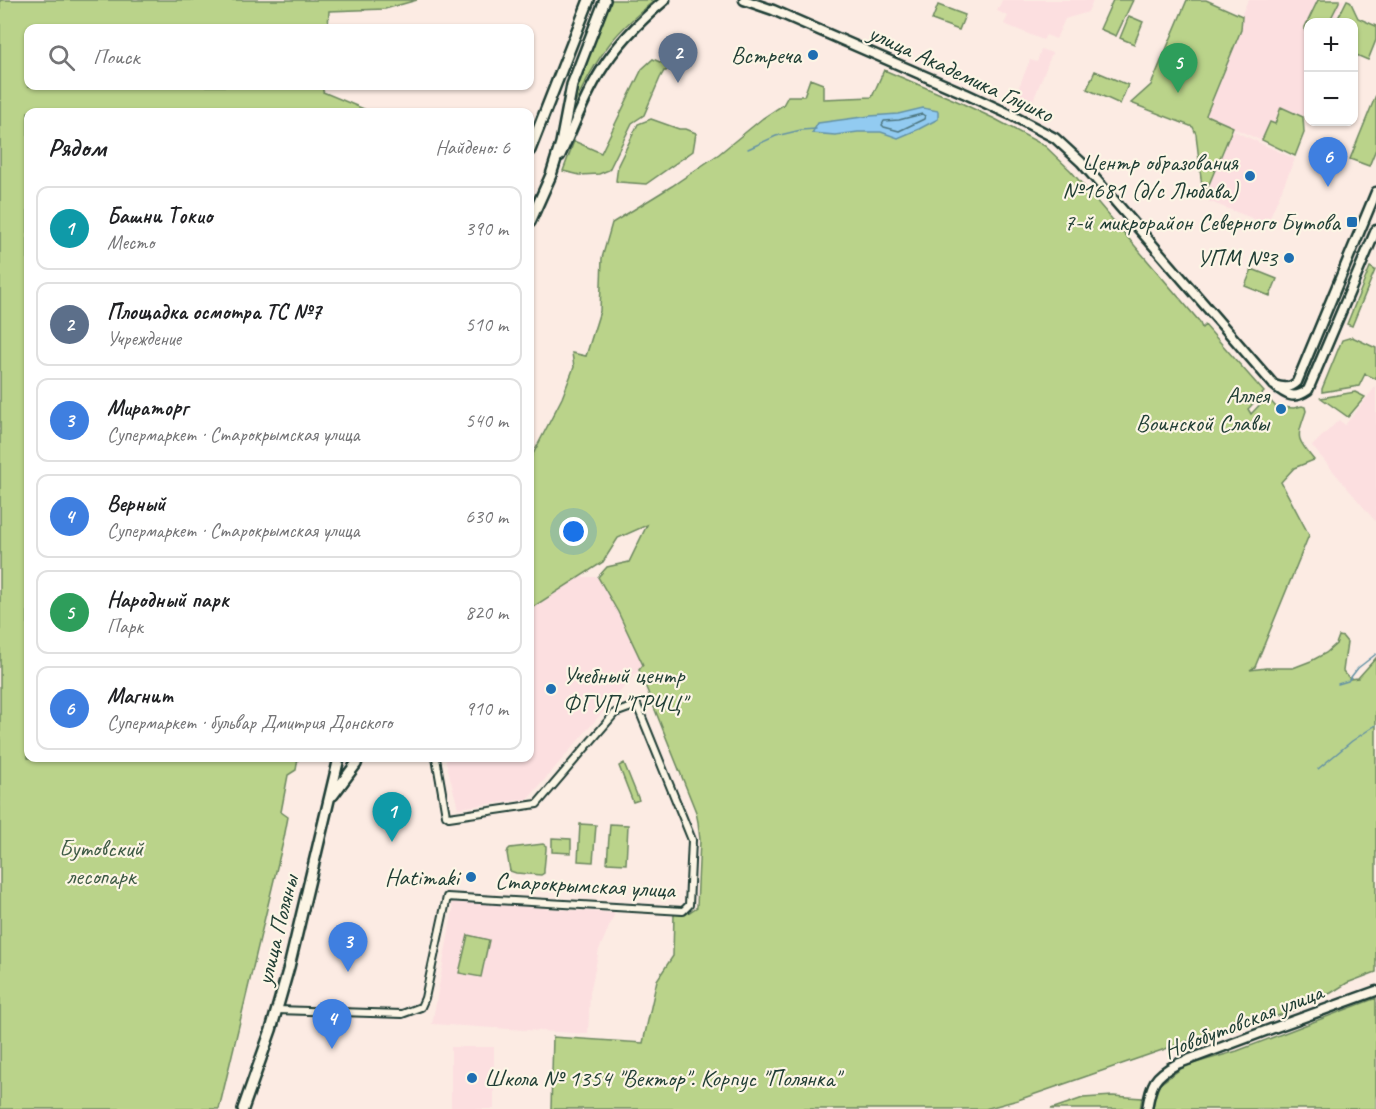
<!DOCTYPE html>
<html lang="ru">
<head>
<meta charset="utf-8">
<style>
	:root { --surface:#fff; --page:#f2f2f2; --text:#202124; --muted:#757577; --line:#e0e0e0; --accent:#1f6fb2 }
	body { margin:0; font-family:Caveat,sans-serif; background:var(--page); color:var(--text) }
	.controls { position:absolute; right:18px; top:18px; display:grid; overflow:hidden; border-radius:12px; box-shadow:0 2px 4px #0004 }
	.controls button { width:54px; height:54px; display:grid; place-items:center; padding:0; border:0; border-bottom:2px solid var(--line); background:var(--surface); color:var(--text); font:30px sans-serif }
	.you { position:absolute; left:574px; top:532px; width:21px; height:21px; margin:-15px; border:4px solid #fff; border-radius:50%; background:#1a73e8; box-shadow:0 0 0 9px #1a73e833 }
	.badge { display:grid; place-items:center; width:39px; height:39px; border-radius:50%; background:var(--accent); color:#fff; font-size:20px; font-weight:700 }
	.pin { position:absolute; translate:-50% -50px; filter:drop-shadow(0 2px 3px #0008) }
	.pin::after { content:''; position:absolute; top:32px; width:21px; height:18px; background:inherit; clip-path:polygon(0 0,100% 0,50% 100%) }
	.list { margin:0; padding:0; list-style:none }
	h2 { display:flex; justify-content:space-between; align-items:center; height:78px; margin:0; padding:0 24px; font-size:26px }
	h2 small { font-size:20px; font-weight:400; color:var(--muted) }
	.list li { display:grid; grid-template-columns:39px 1fr auto; gap:18px; align-items:center; box-sizing:border-box; height:84px; margin:0 12px 12px; padding:0 12px; border:2px solid var(--line); border-radius:12px }
	.list b { display:block; font-size:22px; white-space:nowrap }
	.list p { margin:0; font-size:20px; white-space:nowrap; color:var(--muted) }
	.list em { font-size:20px; font-style:normal; color:var(--muted) }
	.icon { flex:none; width:33px; height:33px; fill:none; stroke:currentColor; stroke-width:2; stroke-linecap:round; stroke-linejoin:round }
	.map { position:relative; flex:none; width:1376px; height:1109px; overflow:hidden }
	.search { position:absolute; background:var(--surface); box-shadow:0 2px 4px #0004; left:24px; top:24px; width:510px; height:66px; display:flex; align-items:center; gap:15px; box-sizing:border-box; padding:0 21px; border-radius:12px; color:var(--muted); font-size:22px }
	.panel { position:absolute; background:var(--surface); box-shadow:0 2px 4px #0004; left:24px; top:108px; width:510px; height:654px; border-radius:12px }
	.map>svg:first-child { display:block }
	.built { fill:#fcdfe0 }
	.green { fill:#bad38a; stroke:#6c885f; stroke-width:1.5 }
	.water { fill:#92cbf1; stroke:#6492a5; stroke-width:1.5 }
	.lines { fill:none; stroke-linecap:round; stroke-linejoin:round }
	.shore { stroke:#4d7680; stroke-width:1.5 }
	.stream { stroke:#6492a5; stroke-width:1.5 }
	.minor-casing { stroke:#1f3d34; stroke-width:10 }
	.tertiary-casing { stroke:#1f3d34; stroke-width:13 }
	.secondary-casing { stroke:#1f3d34; stroke-width:14 }
	.minor { stroke:#fcf5e5; stroke-width:6 }
	.tertiary { stroke:#fcf5e5; stroke-width:8 }
	.secondary { stroke:#fcf5e5; stroke-width:9 }
	.poi-dot { fill:#1f6fb2; stroke:#fcf5e5; stroke-width:2 }
	.labels { text-anchor:middle; dominant-baseline:central; stroke-width:4.5; stroke-linejoin:round; paint-order:stroke }
	.poi-label { font-size:24px; fill:#1f3d34; stroke:#fcf5e5; text-anchor:end }
	.street-label { font-size:24px; fill:#1f3d34; stroke:#fcf5e5 }
	.park-label { font-size:24px; fill:#3e5b45; stroke:#fcf5e5 }
</style>
</head>
<body>
<div class="map">
<svg width="1376" height="1109" viewBox="0 0 1376 1109">
	<rect width="100%" height="100%" fill="#fcebe3"/>
	<filter id="ink" filterUnits="userSpaceOnUse"><feTurbulence type="fractalNoise" baseFrequency=".0167" numOctaves="2"/><feDisplacementMap in="SourceGraphic" scale="12" xChannelSelector="R" yChannelSelector="G"/><feConvolveMatrix kernelMatrix="1 2 1 2 8 2 1 2 1" color-interpolation-filters="sRGB"/></filter>
	<g filter="url(#ink)">
		<!-- built -->
		<path class="built" d="M1002 0H1093L1088 12 1065 19 1056 39 1046 35 1043 40 1004 24 1008 16 997 11Z
			M1248 0H1344L1333 22H1308V103L1303 117 1304 133 1295 156 1205 115 1241 30 1242 14Z
			M1041 49 1052 53 1033 101 1016 94 1030 60 1037 62Z
			M1232 130 1295 159 1267 224 1203 199Z
			M1376 386V522L1312 446 1339 420 1345 425Z
			M579 577H598L618 612 643 665 528 799 458 808 445 758H530V609Z
			M454 902 615 913 599 950 590 993 588 1034 432 1024 453 909 451 905Z
			M451 1047H494V1109H451Z"/>
		<!-- green -->
		<path class="green" d="M0 0H417L385 9 329 11 328 28H28V86H323V92L371 112H28V758H298L296 770 288 775 281 812 288 817 284 838 219 1109H0Z
			M608 0H655C639 13 624 26 611 42 594 64 581 89 570 115L573 91Z
			M1113 0H1133L1116 36 1100 29Z
			M1187 0H1206L1242 16 1241 30 1206 115 1233 127 1207 189 1202 187 1196 134 1193 127 1131 103 1151 85Z
			M1318 0H1339V2L1329 22H1308V35L1305 31V27Z
			M1347 0 1350 1 1358 18 1376 26V40L1368 60 1354 54V22H1336Z
			M938 5 965 15 959 30 932 20Z
			M1129 16 1143 22 1134 44 1120 38Z
			M653 59 669 66 666 71H664L660 78 644 115 632 123 609 170 599 174 580 175 563 171 574 141 601 153 642 69Z
			M884 70 957 101 995 119 1045 146 1071 171 1199 321 1202 328 1205 325 1264 392 1248 409 1251 414 1267 397 1276 407 1294 408 1302 406 1305 407 1306 411C1297 438 1295 437 1314 460L1294 468 1281 482 1309 535 1255 667 1250 670 1266 668H1293L1311 661 1326 653 1336 644 1339 636 1343 637 1347 642 1343 671 1350 679 1358 678 1376 658V972L1347 983 1331 993 1287 1013 1233 1029 1194 1039 1018 1100 985 1109H551L553 1037 643 1043 657 980 673 956 674 914 685 915 697 907 700 840 698 822 696 812 639 670 643 665 618 612 598 577 607 567 629 562 647 525 618 538 603 562 530 609V460L562 398 574 367 572 353 586 356 600 311 602 258 612 223 672 186 719 154 763 118 783 105 788 96H804L810 79 823 84V99L872 97Z
			M1095 71 1128 85 1120 104 1087 89Z
			M1376 95V149L1369 166 1350 159Z
			M1281 107 1303 117 1304 133 1295 156 1262 140 1270 122 1275 124Z
			M651 119 679 129H686L696 133 693 151 646 184 619 182 616 181 618 165 638 124Z
			M1370 267 1375 270 1352 326 1347 324Z
			M1252 269 1277 279 1270 296 1245 286Z
			M1352 337 1376 348V379L1365 374 1359 386 1322 392V389L1342 340Z
			M1355 392 1365 397 1348 417 1321 398Z
			M624 763 639 800 633 802 619 766Z
			M580 824 596 825 593 862 578 861Z
			M610 824 628 825 626 864 607 863Z
			M552 838 571 839V853L552 852Z
			M543 844 546 846V849L544 870V873L541 875 516 873 510 871 507 853 508 850 510 848Z
			M468 935 489 940 481 977 459 973Z
			M1376 998V1109H1152L1157 1086 1185 1066 1237 1051Z
			M1113 1096 1142 1098 1140 1109H1051L1083 1098Z"/>
		<!-- water -->
		<path class="water" d="M923 108 938 111V119L919 129 898 138 881 132H858L835 135 812 133 818 123 870 116 898 114Z"/>
		<g class="lines">
			<!-- shore -->
			<path class="shore" d="M922 114 925 116 924 119 899 131 884 127 882 125 884 121 899 120Z"/>
			<!-- stream -->
			<path class="stream" d="M748 149 776 136 801 130 816 129
				M1338 684 1348 681 1358 668 1376 654
				M1318 769 1352 741 1376 725"/>
			<!-- minor casing -->
			<g class="minor-casing">
				<path id="minor" d="M277 1010 402 1014 421 1007 425 998 447 897 683 911 689 905 692 840 637 705 615 713 537 804 449 817 446 815 436 758"/>
			</g>
			<!-- tertiary casing -->
			<g class="tertiary-casing">
				<path id="tertiary" d="M744 0 773 10 966 94 1009 114 1055 138 1081 162 1274 385C1286 395 1294 400 1308 390L1376 230
					M560 156C573 128 584 98 600 72 617 44 640 21 665 0
					M1274 385C1283 388 1290 389 1297 382L1376 192
					M1147 1109C1151 1084 1154 1076 1177 1064L1268 1030 1376 991"/>
			</g>
			<!-- secondary casing -->
			<g class="secondary-casing">
				<path id="secondary" d="M530 150 589 0
					M530 222 551 175 561 143 572 85 605 0
					M333 795 356 764 358 758
					M243 1109 271 1030 289 967 339 758"/>
			</g>
			<!-- minor -->
			<use href="#minor" class="minor"/>
			<!-- tertiary -->
			<use href="#tertiary" class="tertiary"/>
			<!-- secondary -->
			<use href="#secondary" class="secondary"/>
		</g>
	</g>
	<!-- markers -->
	<g class="poi-dot">
		<circle cx="813" cy="55" r="6"/>
		<circle cx="1250" cy="176" r="6"/>
		<rect x="1346" y="216" width="12" height="12" rx="3"/>
		<circle cx="1289" cy="258" r="6"/>
		<circle cx="1281" cy="409" r="6"/>
		<circle cx="551" cy="689" r="6"/>
		<circle cx="471" cy="877" r="6"/>
		<circle cx="472" cy="1078" r="6"/>
	</g>
	<g class="labels">
		<!-- poi labels -->
		<g class="poi-label">
			<text x="801" y="55">Встреча</text>
			<text x="1238" y="162">Центр образования<tspan x="1238" dy="28">№1681 (д/с Любава)</tspan></text>
			<text x="1340" y="222">7-й микрорайон Северного Бутова</text>
			<text x="1277" y="258">УПМ №3</text>
			<text x="1269" y="395">Аллея<tspan x="1269" dy="28">Воинской Славы</tspan></text>
			<text x="563" y="675" text-anchor="start">Учебный центр<tspan x="563" dy="28">ФГУП "ГРЧЦ"</tspan></text>
			<text x="459" y="877">Hatimaki</text>
			<text x="484" y="1078" text-anchor="start">Школа № 1354 "Вектор". Корпус "Полянка"</text>
		</g>
		<!-- street labels -->
		<g class="street-label">
			<text transform="translate(961 73) rotate(25)">улица Академика Глушко</text>
			<text transform="translate(585 885) rotate(3)">Старокрымская улица</text>
			<text transform="translate(277 930) rotate(-76)">улица Поляны</text>
			<text transform="translate(1243 1021) rotate(-21)">Новобутовская улица</text>
		</g>
		<!-- park labels -->
		<g class="park-label">
			<text x="101" y="848">Бутовский<tspan x="101" dy="28">лесопарк</tspan></text>
		</g>
	</g>
</svg>
<div class="controls">
<button>+</button>
<button>−</button>
</div>
<div class="you"></div>
<div class="pin badge" style="left:392px;top:842px;background:#0f9aa8">1</div>
<div class="pin badge" style="left:678px;top:83px;background:#5c6f8a">2</div>
<div class="pin badge" style="left:348px;top:972px;background:#3f7fe0">3</div>
<div class="pin badge" style="left:332px;top:1049px;background:#3f7fe0">4</div>
<div class="pin badge" style="left:1178px;top:93px;background:#2e9e5b">5</div>
<div class="pin badge" style="left:1328px;top:187px;background:#3f7fe0">6</div>
<div class="search"><svg class="icon" aria-label="search" viewBox="0 0 24 24"><circle cx="10" cy="10" r="6"/><path d="M15 15l6 6"/></svg>Поиск</div>
<section class="panel">
<h2>Рядом<small>Найдено: 6</small></h2>
<ul class="list">
<li><span class="badge" style="background:#0f9aa8">1</span><div><b>Башни Токио</b><p>Место</p></div><em>390 m</em></li>
<li><span class="badge" style="background:#5c6f8a">2</span><div><b>Площадка осмотра ТС №7</b><p>Учреждение</p></div><em>510 m</em></li>
<li><span class="badge" style="background:#3f7fe0">3</span><div><b>Мираторг</b><p>Супермаркет · Старокрымская улица</p></div><em>540 m</em></li>
<li><span class="badge" style="background:#3f7fe0">4</span><div><b>Верный</b><p>Супермаркет · Старокрымская улица</p></div><em>630 m</em></li>
<li><span class="badge" style="background:#2e9e5b">5</span><div><b>Народный парк</b><p>Парк</p></div><em>820 m</em></li>
<li><span class="badge" style="background:#3f7fe0">6</span><div><b>Магнит</b><p>Супермаркет · бульвар Дмитрия Донского</p></div><em>910 m</em></li>
</ul>
</section>
</div>
</body>
</html>
